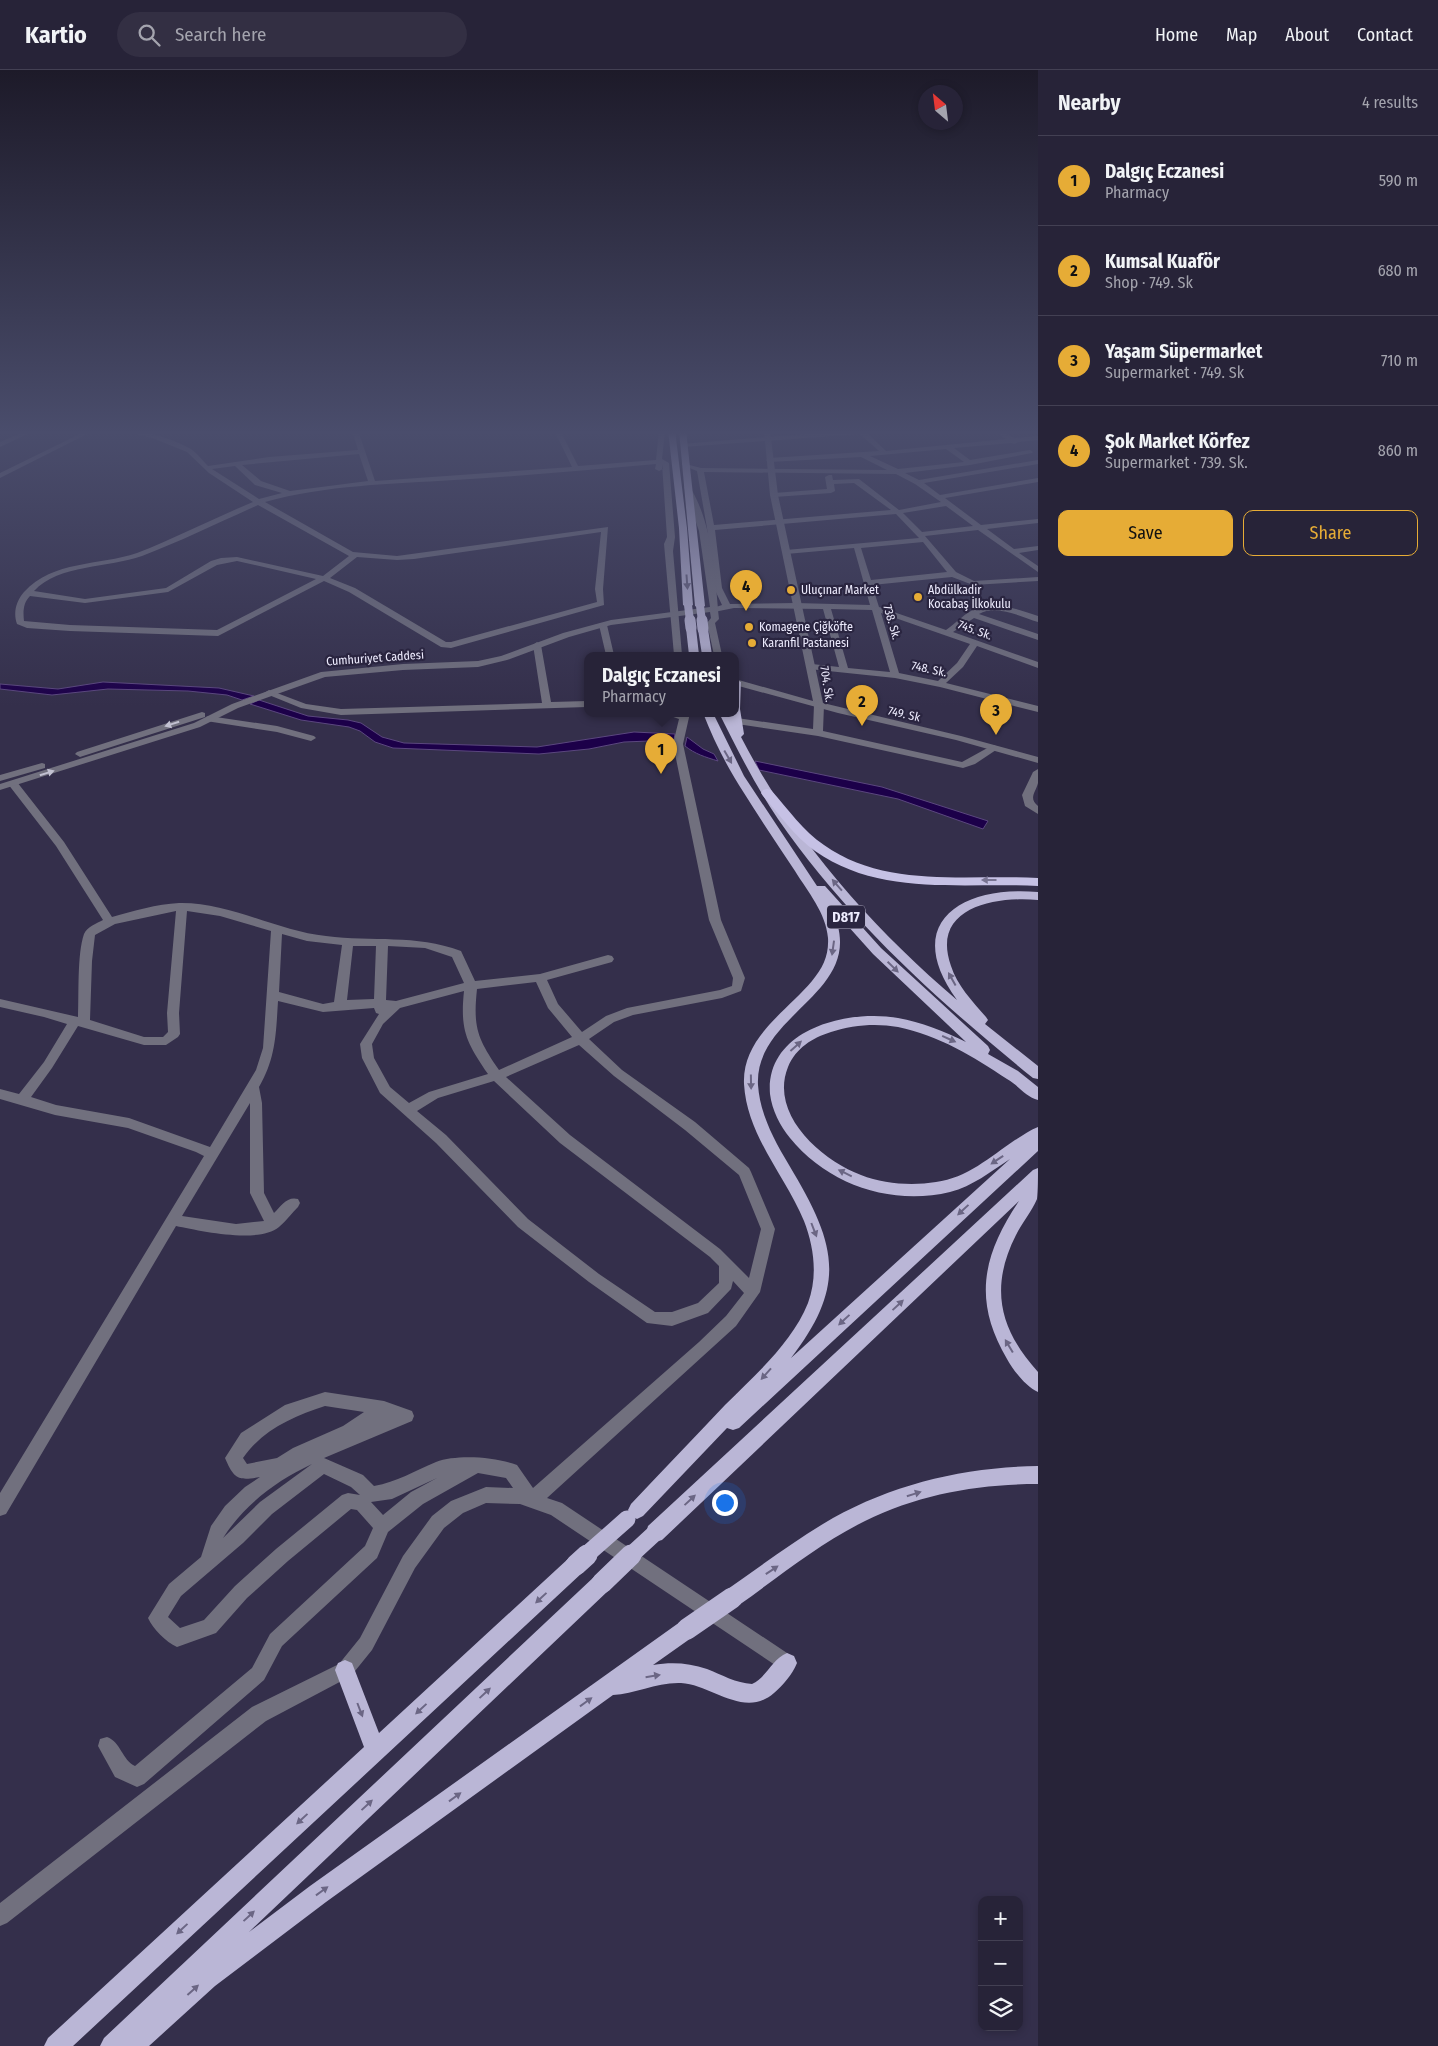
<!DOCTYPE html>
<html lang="en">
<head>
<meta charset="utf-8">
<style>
	:root { --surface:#272338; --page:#332f43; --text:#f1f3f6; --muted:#a4a4ae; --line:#434053; --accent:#e6ac36 }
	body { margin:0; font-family:"Fira Sans Condensed",sans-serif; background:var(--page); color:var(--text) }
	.controls { position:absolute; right:15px; bottom:15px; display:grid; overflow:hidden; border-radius:10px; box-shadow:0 2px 8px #0003 }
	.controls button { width:45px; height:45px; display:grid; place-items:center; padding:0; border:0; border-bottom:1px solid var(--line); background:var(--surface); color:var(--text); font:25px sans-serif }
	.compass { position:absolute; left:918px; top:15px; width:45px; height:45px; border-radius:50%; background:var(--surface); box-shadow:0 2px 8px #0003; rotate:332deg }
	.you { position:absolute; left:724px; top:1432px; width:18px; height:18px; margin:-12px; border:4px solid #fff; border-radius:50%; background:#1a73e8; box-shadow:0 0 0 8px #1a73e833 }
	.badge { display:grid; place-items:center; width:32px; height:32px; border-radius:50%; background:var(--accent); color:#111; font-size:16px; font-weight:700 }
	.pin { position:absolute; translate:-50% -41px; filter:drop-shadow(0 1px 2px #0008) }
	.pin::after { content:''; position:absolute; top:26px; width:18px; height:15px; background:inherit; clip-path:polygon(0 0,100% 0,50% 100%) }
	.popup { position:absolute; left:584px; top:582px; width:155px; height:65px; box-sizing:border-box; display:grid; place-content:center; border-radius:10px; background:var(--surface); filter:drop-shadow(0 1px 4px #0005); font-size:16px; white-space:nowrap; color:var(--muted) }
	.popup b { font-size:19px; color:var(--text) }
	.popup::after { content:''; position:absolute; left:50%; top:100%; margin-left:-10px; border:10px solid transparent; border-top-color:var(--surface) }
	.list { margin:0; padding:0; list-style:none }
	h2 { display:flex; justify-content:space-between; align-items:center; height:65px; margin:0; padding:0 20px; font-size:21px }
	h2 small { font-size:16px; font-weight:400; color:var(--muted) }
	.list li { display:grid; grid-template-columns:32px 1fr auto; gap:15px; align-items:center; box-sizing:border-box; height:90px; padding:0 20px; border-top:1px solid var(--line) }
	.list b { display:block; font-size:19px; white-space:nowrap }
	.list p { margin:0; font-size:16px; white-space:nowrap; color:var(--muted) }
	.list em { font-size:16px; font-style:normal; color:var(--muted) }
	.actions { display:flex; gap:10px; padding:15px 20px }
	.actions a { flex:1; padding:11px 0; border:1px solid var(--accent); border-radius:10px; text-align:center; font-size:18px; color:var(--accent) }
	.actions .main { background:var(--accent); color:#111 }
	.icon { flex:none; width:28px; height:28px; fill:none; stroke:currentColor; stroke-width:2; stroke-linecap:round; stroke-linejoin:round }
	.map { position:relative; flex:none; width:1038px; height:1976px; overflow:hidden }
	header { display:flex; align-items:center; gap:30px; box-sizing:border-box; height:70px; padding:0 25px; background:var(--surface); border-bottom:1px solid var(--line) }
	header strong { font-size:24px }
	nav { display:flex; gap:28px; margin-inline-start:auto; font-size:18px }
	.search { width:350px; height:45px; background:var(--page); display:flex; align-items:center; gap:12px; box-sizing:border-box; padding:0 18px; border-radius:28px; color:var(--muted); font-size:19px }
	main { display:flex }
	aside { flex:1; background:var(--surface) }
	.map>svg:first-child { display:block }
	.water { fill:#1c0049; stroke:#5b477f }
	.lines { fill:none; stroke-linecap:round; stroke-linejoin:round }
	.minor { fill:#71707e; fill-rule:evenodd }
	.tertiary { fill:#71707e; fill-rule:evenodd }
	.trunk { fill:#bab6d6; fill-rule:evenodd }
	.motorway { fill:#c6c1e5; fill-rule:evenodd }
	.trunk-bridge-far3 { stroke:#bab6d6; stroke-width:8 }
	.trunk-bridge-far2 { stroke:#bab6d6; stroke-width:11 }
	.trunk-bridge-far1 { stroke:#bab6d6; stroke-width:17 }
	.trunk-bridge { stroke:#bab6d6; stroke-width:21 }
	.oneway { fill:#6b6684 }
	.oneway2 { fill:#c2c1d1 }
	.oneway3 { fill:#787392 }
	.poi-dot { fill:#e6ac36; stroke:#2a2540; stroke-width:2 }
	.labels { text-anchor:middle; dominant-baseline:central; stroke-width:4.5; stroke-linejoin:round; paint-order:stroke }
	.far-poi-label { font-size:12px; fill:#eeecfe; stroke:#2a2540; text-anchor:start }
	.far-street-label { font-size:12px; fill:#eeecfe; stroke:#2a2540 }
	.shield { fill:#2a2540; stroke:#b3b0c5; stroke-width:1 }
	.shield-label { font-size:14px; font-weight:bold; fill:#eeecfe }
</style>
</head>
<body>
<header>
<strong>Kartio</strong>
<div class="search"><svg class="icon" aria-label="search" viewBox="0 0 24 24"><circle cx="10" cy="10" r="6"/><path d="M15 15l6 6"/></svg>Search here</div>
<nav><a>Home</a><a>Map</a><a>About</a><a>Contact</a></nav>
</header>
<main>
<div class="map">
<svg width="1038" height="1976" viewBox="0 0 1038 1976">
	<rect width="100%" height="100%" fill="#342f4b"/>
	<!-- water -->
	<path class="water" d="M103 612 219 618 254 626 242 630 227 625 188 621 108 619 52 625 0 619V614L58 619Z
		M259 630 308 646 348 650 361 653 382 667 404 673 537 677 634 662 675 664 674 670 624 672 589 679 539 684 393 678 375 672 360 661 349 657 301 650 250 634Z
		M687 667 703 679 714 684 718 691C705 687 695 684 685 676Z
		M755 691 882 717 988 751 983 759 898 729 759 700Z"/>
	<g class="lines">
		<!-- minor -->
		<path class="minor" d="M28 360H36L0 377V372Z
			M88 360H95L0 408V403Z
			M123 360C140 358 175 370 191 379 197 383 203 391 208 396L269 387 358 380 352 360H358L375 411 572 397 554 360H560L578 396 656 390 659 360H665L662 389 669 393 675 467 673 481 682 585H674L664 474 667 467 662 394 663 399 659 401 655 399 656 394C588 400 521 406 454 410 391 414 326 415 265 432L353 482 397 486 608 457 603 519 604 535 451 578 441 577 349 522 324 511 218 566 70 561 27 558 17 554C13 543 16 531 24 522 53 490 99 496 137 483 176 468 214 448 253 432L209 403 187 382 155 369ZM359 384 368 411 290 421 261 411 242 395ZM235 396 255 415 282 423 259 429 212 399ZM258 435 349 486 323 506 237 487 221 488 211 491 166 518 85 529 34 521C59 494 109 498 142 486 181 471 220 452 258 435ZM601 462 595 519 597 532 451 572H446L355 518 330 508 357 487 397 490 414 489ZM237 491 316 509 217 560 70 555 24 551C23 542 23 533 30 526L85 533 168 522 217 495Z
			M856 360H890L887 362 867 363 886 381 1006 369 993 360H1000L1014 368 1038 366V370L1018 372 1015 374 1011 373 954 378 970 390 1030 380 1033 382 1032 383 970 395 905 403 919 410 1038 390V394L924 413 940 425 1038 408V412L945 428 981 455 1038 449V453L987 459 1014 479 1038 476V480L1019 483 1038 496V502L978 460 925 466 956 502 974 511 1038 507V511L973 515 952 507 872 515 879 537 946 560C956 553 966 542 977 538 997 531 1020 540 1038 546V552C1021 547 997 534 979 544L1038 564V570L974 548 953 562 1038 592V598L977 576 963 597 946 613 1038 636V642L940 617 895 608 809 599V595L812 594 839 597 823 539 734 538 714 542 710 539 722 535 714 518 707 458 697 401 682 395V393L701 398 887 400 861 387 769 392 766 390 769 388 879 381 860 364 683 377 681 376V374ZM946 379 964 392 898 399 870 386ZM704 402 896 404 915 414 941 432 899 440 859 409 833 410 832 405H829L825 407 827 419 774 423 770 425 774 427 831 423 835 421 834 414 854 413 891 440 714 455ZM946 436 973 456 922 462 903 443ZM896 444 919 468 786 480 782 482 786 484 854 478 870 535 796 533 730 534 722 518 715 460ZM923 472 947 502 871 510 861 478ZM831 539 872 540 890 602 848 598ZM881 543 970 574 957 593 938 611 899 603Z
			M600 553 607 555 614 585H606L599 555Z
			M537 572 541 575 551 632 587 631V637L341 645 301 638 264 623 269 620 306 634 341 639 542 633 533 575Z
			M819 632 824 635 823 661 962 692 991 676 994 675 999 678 975 694 963 698 818 666 737 654 732 651 737 648 813 659 814 635Z
			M662 643H690L683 674 721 850 745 908 741 921 722 928 633 945 614 952 589 969 622 1000 695 1052 749 1098 751 1102 775 1159 760 1222 736 1256 547 1428 562 1433 793 1587 796 1593 793 1599 787 1602 781 1599 551 1445 520 1434 486 1433 463 1443 444 1458 415 1498 372 1580 351 1606 266 1651 7 1853 0 1856V1833L252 1637 339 1594 360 1568 403 1486 432 1446 451 1431 486 1417 513 1418 506 1408 478 1403 423 1434 388 1462 377 1488 282 1576 264 1610 144 1714 137 1717 115 1707 98 1676 100 1669 107 1667C121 1672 122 1690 135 1696L252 1598 270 1564 365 1476 373 1458 357 1440 351 1439 288 1491 247 1528 216 1563 177 1577C166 1572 153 1559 148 1548L169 1514 201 1487 211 1456 225 1436 245 1417 260 1407C238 1411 234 1409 225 1388L241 1363 285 1335 325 1322 384 1331 412 1341 414 1346 412 1351 324 1388 363 1405 374 1416C397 1412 414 1401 436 1392 457 1384 496 1387 517 1395L533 1418 699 1272 726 1246 744 1223 733 1211 731 1219 708 1243 672 1256 647 1253 589 1212 518 1157 436 1073 380 1023 362 988 360 974 379 944 376 943 374 938 323 942 278 931C276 963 276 988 259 1017L262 1033 264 1123 274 1143C281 1136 287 1126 298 1129L300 1133 298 1137C292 1143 286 1151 279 1157 258 1174 201 1161 176 1156L6 1444 0 1446V1423L204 1086 196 1082 128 1058 55 1045 0 1029V1019L19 1024 44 992 67 954 44 947 0 937V929L78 947C79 925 77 884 84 864 87 857 97 853 103 850L56 776 8 714 13 711 17 712 64 772 112 847C133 841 157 834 179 833 230 832 277 861 326 866 373 872 415 864 461 881L475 911 540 904 608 885 612 886 614 889 612 892 547 910 558 934 582 962 606 946 627 938 720 920 732 916 733 908 709 850 673 674 679 649ZM176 841 167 943 168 962 163 967H144L90 950 92 891 95 865 115 854ZM187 841 220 846 271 861 263 978 256 1000 210 1077 129 1048 56 1035 31 1027 52 998 78 956 144 975H166L178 967 180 964 179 943ZM282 864 307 871 342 875 334 932 323 934 279 922ZM353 876H376L374 929 347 930ZM388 876 425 878 452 887 464 913 396 931 386 930ZM536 912 548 938 572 967 499 1000C477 968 473 957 477 919ZM464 921C460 960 466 972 488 1004L429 1022 409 1033 390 1017 374 988 372 974 383 954 400 938ZM579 975 614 1006 685 1060 739 1105 761 1159 749 1208 720 1179 570 1065 506 1007ZM494 1011 560 1073 710 1187 719 1196V1213L698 1233 672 1242H655L599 1204 528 1149 446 1065 417 1041 438 1028ZM250 1033V1123L264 1151 236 1154 182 1146ZM325 1336 364 1342 343 1356 293 1378 277 1388 247 1394 243 1388C262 1360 294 1346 325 1336ZM312 1394 260 1432 223 1468C245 1434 276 1411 312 1394ZM324 1404 351 1417 360 1425 348 1423 342 1425 276 1479 235 1516 204 1550 180 1558 168 1547 181 1526 243 1473 272 1444ZM437 1408 411 1422 383 1445 371 1432 392 1429Z
			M209 646 277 656 314 666 316 668 311 671 277 662 206 651V647Z
			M1038 699C1038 703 1038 709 1038 713 1036 722 1028 728 1038 736V744L1025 736 1022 725 1033 702Z"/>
		<!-- tertiary -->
		<path class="tertiary" d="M764 360H770L778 425 823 633 961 666 1038 687V693L956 670 838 643 735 615V609L813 631 770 425Z
			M684 417H690C713 455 715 506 719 549L715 553 722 585H714L707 553 711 548 710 542 611 555 569 567 507 590 478 597 403 600 325 607 238 638 200 657 0 720V714L194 653 232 634 321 602 403 594 478 591 501 586 563 563 611 550 710 537 699 461Z
			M202 642 205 643V647L83 686 80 687 75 684 77 682Z
			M42 693 45 694V698L0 711V705Z"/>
		<!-- trunk -->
		<path class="trunk" d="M668 360H675L687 458 693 535 688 538 683 535 679 458Z
			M679 360H686L705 536 700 539 695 536Z
			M691 555 696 558 699 585H689L686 558Z
			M703 556 708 559 712 585H702L698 559Z
			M735 609 741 612 740 639 744 664 741 667C793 768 871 857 957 930 901 853 961 815 1038 822V830C996 826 930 837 951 896 957 915 972 931 986 947L988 950 985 954 1038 996V1009L1033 1008C938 931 848 850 778 749 755 715 737 679 719 643H729L731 647 730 643H735Z
			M703 643H713L744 706 817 816H825L881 878 988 976 990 980 988 984 1018 1001 1038 1017V1030C1026 1027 1018 1015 1007 1009 974 987 938 965 898 957 876 953 852 955 831 962 812 968 796 978 788 997 769 1044 821 1090 861 1105 884 1114 912 1116 936 1112 967 1108 990 1087 1015 1070 1022 1066 1030 1060 1038 1057V1081L739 1358 733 1360 727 1358 643 1446 637 1449 631 1446 628 1440 631 1434C662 1401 694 1368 725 1335 755 1305 792 1273 808 1233 818 1206 814 1177 804 1151 785 1105 747 1066 744 1014 742 968 786 942 812 911 823 898 829 885 828 868 826 843 808 822 795 801 778 775 760 749 744 723 727 697 714 671 703 643ZM830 836 873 884 966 972C944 961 921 952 898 948 848 939 765 959 770 1024 772 1040 780 1056 790 1068 828 1115 892 1136 950 1122 973 1116 990 1102 1010 1089L791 1288C849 1213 835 1172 789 1095 774 1070 760 1044 758 1015 754 940 875 922 830 836Z
			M1038 1098C1038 1107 1038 1121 1037 1129 1032 1141 1022 1153 1016 1165 989 1218 1000 1260 1038 1302V1322C1026 1317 1013 1300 1007 1289 973 1231 982 1186 1019 1131L662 1470 655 1472 648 1470 646 1463 648 1456 1033 1100Z
			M1038 1396V1414C979 1414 919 1424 865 1451 820 1473 780 1506 739 1535L732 1538 725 1535 722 1528 725 1521C761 1496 795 1470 833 1448 896 1413 966 1397 1038 1396Z
			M576 1486 583 1488 585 1495 583 1502 73 1976H44L48 1968 364 1677 335 1600 338 1593 345 1590 352 1593 379 1663 569 1488Z
			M602 1503 609 1506 612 1513 609 1520 249 1862 310 1816 680 1552 687 1549 694 1552 697 1559 694 1566 653 1595C672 1592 689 1593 707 1599 722 1605 736 1613 752 1614 767 1607 772 1589 787 1583L794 1586 797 1593C792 1605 783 1615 774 1623 744 1649 713 1615 681 1613 657 1612 635 1624 613 1625L326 1832 215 1916 149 1976H100L104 1968 595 1506Z"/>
		<!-- motorway -->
		<path class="motorway" d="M767 719 771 720C788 739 803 761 824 775 886 819 967 804 1038 808V816C963 812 880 827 815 781 795 767 779 744 763 726L761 723 763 720Z"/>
		<!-- trunk-bridge-far3 -->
		<path class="trunk-bridge-far3" d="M688 535 690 551
			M700 536 702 551"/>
		<!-- trunk-bridge-far2 -->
		<path class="trunk-bridge-far2" d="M690 550 691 558
			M702 550 703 559"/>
		<!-- trunk-bridge-far1 -->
		<path class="trunk-bridge-far1" d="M585 1486 627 1449
			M630 1486 655 1463"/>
		<!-- trunk-bridge -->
		<path class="trunk-bridge" d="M576 1495 587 1485
			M602 1513 631 1485
			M687 1559 732 1528"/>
	</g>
	<!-- one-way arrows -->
	<defs><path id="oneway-solid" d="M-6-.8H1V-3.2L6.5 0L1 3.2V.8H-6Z" transform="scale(1.25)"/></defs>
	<g class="oneway">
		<use href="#oneway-solid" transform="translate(687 512) rotate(86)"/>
		<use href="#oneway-solid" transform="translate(728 687) rotate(60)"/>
		<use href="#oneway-solid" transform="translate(837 815) rotate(-131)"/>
		<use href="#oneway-solid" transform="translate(833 878) rotate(98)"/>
		<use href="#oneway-solid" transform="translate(893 897) rotate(44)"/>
		<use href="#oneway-solid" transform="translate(952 909) rotate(-119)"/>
		<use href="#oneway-solid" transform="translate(949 969) rotate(24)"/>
		<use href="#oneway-solid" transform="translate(796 976) rotate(-42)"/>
		<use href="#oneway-solid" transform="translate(751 1012) rotate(89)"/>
		<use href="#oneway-solid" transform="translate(997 1090) rotate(146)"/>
		<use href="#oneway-solid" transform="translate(845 1103) rotate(-154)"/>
		<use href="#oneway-solid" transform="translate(963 1140) rotate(137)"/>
		<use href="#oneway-solid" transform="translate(814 1160) rotate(69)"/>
		<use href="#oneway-solid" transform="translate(898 1235) rotate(-43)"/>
		<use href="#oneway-solid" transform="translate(844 1250) rotate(137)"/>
		<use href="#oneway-solid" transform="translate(1009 1276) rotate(-121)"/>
		<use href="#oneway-solid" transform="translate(766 1304) rotate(132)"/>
		<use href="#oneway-solid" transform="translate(914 1424) rotate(-17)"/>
		<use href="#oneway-solid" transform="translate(690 1430) rotate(-43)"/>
		<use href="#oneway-solid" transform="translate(772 1500) rotate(-34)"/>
		<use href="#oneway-solid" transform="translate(541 1528) rotate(137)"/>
		<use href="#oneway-solid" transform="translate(653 1606) rotate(-9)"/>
		<use href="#oneway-solid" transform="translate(485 1623) rotate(-43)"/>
		<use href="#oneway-solid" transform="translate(586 1632) rotate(-36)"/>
		<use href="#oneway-solid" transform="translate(421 1639) rotate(137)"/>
		<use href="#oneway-solid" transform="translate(360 1640) rotate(69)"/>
		<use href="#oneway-solid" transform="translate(455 1727) rotate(-36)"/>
		<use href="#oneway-solid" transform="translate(367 1735) rotate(-43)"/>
		<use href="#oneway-solid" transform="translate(302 1749) rotate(137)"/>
		<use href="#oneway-solid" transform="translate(322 1821) rotate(-36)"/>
		<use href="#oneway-solid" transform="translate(249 1846) rotate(-43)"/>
		<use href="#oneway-solid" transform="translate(182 1859) rotate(137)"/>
		<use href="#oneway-solid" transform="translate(193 1920) rotate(-42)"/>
	</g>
	<g class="oneway2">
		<use href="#oneway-solid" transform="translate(172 654) rotate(162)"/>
		<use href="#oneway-solid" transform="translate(47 703) rotate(-17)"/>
	</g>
	<use class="oneway3" href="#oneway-solid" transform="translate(989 810) rotate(180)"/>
	<!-- sky -->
	<linearGradient id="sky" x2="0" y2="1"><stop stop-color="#1d1a29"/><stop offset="0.57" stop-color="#4a4d6c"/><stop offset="1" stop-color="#4a4d6c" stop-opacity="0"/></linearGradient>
	<rect width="1038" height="636" fill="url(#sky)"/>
	<!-- markers -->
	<g class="poi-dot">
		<circle cx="791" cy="520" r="5"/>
		<circle cx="918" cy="527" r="5"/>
		<circle cx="749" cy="557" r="5"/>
		<circle cx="752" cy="573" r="5"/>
	</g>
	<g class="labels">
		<!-- far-poi labels -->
		<g class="far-poi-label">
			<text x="801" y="520">Uluçınar Market</text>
			<text x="928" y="520">Abdülkadir<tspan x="928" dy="14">Kocabaş İlkokulu</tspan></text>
			<text x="759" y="557">Komagene Çiğköfte</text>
			<text x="762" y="573">Karanfil Pastanesi</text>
		</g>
		<!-- far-street labels -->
		<g class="far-street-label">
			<text transform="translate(892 552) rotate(74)">738. Sk.</text>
			<text transform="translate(975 560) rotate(20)">745. Sk.</text>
			<text transform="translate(375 588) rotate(-4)">Cumhuriyet Caddesi</text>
			<text transform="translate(929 599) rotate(12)">748. Sk.</text>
			<text transform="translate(827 614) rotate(81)">704. Sk.</text>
			<text transform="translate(904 644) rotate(13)">749. Sk</text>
		</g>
		<!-- shield labels -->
		<rect class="shield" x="827" y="835.5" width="38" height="23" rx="4"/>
		<g class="shield-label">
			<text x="846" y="847">D817</text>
		</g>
	</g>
</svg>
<div class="controls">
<button>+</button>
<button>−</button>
<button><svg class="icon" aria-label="layers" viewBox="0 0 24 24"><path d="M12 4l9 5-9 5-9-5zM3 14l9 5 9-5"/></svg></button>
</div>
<svg class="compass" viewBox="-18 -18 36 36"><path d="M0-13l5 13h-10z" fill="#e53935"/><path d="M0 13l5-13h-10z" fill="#a4a4ae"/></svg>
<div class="you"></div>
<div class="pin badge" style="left:661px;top:704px">1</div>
<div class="popup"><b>Dalgıç Eczanesi</b>Pharmacy</div>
<div class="pin badge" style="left:862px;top:656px">2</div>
<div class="pin badge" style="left:996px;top:665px">3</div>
<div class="pin badge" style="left:746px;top:541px">4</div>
</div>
<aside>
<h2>Nearby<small>4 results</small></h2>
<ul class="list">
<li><span class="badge">1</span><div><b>Dalgıç Eczanesi</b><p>Pharmacy</p></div><em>590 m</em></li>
<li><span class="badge">2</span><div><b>Kumsal Kuaför</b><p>Shop · 749. Sk</p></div><em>680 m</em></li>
<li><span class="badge">3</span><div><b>Yaşam Süpermarket</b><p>Supermarket · 749. Sk</p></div><em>710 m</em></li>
<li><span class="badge">4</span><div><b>Şok Market Körfez</b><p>Supermarket · 739. Sk.</p></div><em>860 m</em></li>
</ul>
<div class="actions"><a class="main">Save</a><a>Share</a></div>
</aside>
</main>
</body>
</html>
